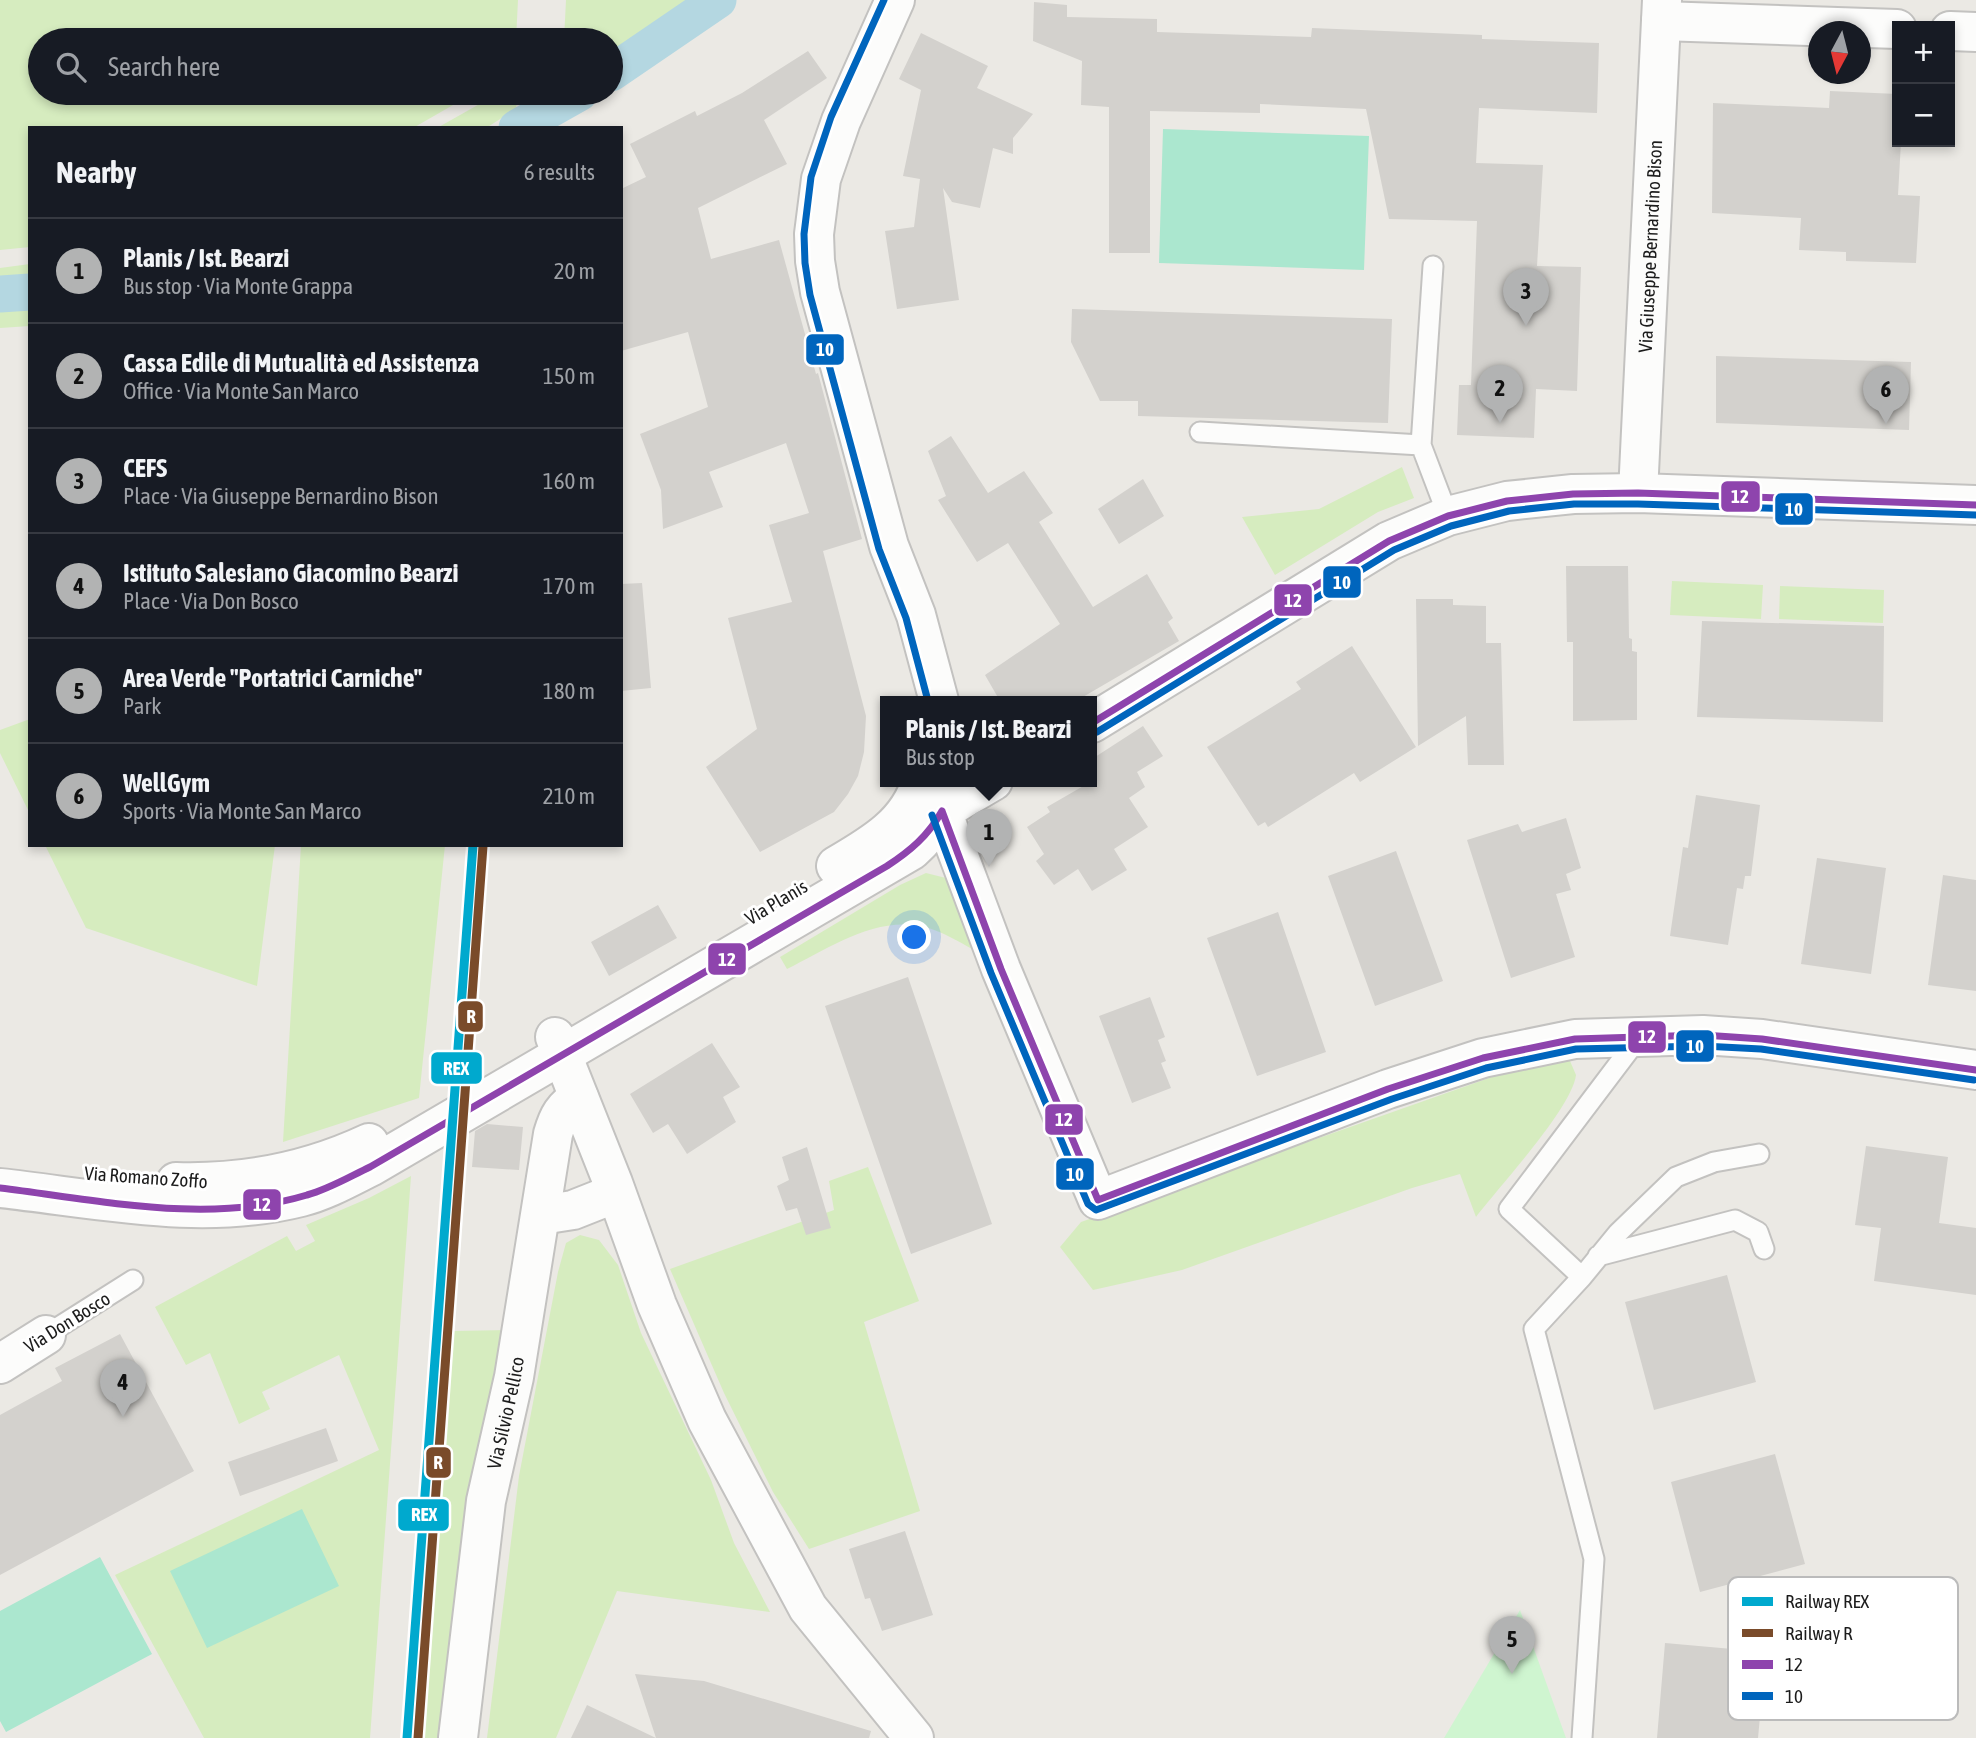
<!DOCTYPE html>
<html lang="en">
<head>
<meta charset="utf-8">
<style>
	:root { --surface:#171b24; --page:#242831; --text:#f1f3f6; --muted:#9ea1a6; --line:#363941; --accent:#b2b3b3 }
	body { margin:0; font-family:"Asap Condensed",sans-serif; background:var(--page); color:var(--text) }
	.controls { position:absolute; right:21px; top:21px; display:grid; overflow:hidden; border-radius:0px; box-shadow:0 4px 10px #0003 }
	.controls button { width:63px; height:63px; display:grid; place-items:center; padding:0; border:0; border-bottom:2px solid var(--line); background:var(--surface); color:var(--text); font:35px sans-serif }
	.compass { position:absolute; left:1808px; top:21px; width:63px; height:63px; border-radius:50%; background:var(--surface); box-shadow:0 4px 10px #0003; rotate:187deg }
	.you { position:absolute; left:915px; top:938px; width:24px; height:24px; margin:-18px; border:5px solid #fff; border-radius:50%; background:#1a73e8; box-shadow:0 0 0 10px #1a73e833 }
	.badge { display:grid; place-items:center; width:46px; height:46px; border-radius:50%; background:var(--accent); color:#111; font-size:23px; font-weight:700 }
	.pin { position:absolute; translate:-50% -58px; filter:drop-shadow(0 2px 4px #0008) }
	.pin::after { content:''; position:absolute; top:37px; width:24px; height:21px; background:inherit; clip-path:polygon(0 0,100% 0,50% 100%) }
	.popup { position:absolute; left:880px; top:696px; width:217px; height:91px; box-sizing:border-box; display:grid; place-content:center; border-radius:0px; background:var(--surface); filter:drop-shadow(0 2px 5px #0005); font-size:23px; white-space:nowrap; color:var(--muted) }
	.popup b { font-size:26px; color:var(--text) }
	.popup::after { content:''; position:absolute; left:50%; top:100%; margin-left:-14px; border:14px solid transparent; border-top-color:var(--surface) }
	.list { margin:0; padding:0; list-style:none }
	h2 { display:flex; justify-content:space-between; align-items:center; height:91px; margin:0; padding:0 28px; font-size:30px }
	h2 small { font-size:23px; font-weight:400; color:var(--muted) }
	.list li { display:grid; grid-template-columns:46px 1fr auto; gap:21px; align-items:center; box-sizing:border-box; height:105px; padding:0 28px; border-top:2px solid var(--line) }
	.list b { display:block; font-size:26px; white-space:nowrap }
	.list p { margin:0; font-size:23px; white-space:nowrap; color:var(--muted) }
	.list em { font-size:23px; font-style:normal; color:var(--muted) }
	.icon { flex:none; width:38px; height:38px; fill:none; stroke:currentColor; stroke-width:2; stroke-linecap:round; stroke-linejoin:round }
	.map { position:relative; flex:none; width:1976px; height:1738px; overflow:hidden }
	.search { position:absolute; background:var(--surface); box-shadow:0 4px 10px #0003; left:28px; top:28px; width:595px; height:77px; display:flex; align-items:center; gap:18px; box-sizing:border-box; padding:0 24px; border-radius:38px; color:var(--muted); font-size:26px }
	.panel { position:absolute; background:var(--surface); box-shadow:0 4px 10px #0003; left:28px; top:126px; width:595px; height:721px; border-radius:0px }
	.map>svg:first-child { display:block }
	.grass { fill:#d6ecbf }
	.park { fill:#cff5d0 }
	.pitch { fill:#abe7cf }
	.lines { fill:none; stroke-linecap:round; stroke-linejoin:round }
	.canal { stroke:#b4d7e1; stroke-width:37 }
	.building { fill:#d3d1cd }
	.service-casing { stroke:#c3c2c0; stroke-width:23 }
	.minor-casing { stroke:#c3c2c0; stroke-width:42 }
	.tertiary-casing { stroke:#c3c2c0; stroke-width:42 }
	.service { stroke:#fcfcfb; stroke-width:19 }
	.minor { stroke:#fcfcfb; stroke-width:38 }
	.tertiary { stroke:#fcfcfb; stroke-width:38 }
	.bus-1-casing { stroke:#fff; stroke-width:12 }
	.bus-2-casing { stroke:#fff; stroke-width:12 }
	.bus-1 { stroke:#8e44ad; stroke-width:7 }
	.bus-2 { stroke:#0065bd; stroke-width:7 }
	.rail-1-casing { stroke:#fff; stroke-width:14 }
	.rail-2-casing { stroke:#fff; stroke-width:14 }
	.rail-1 { stroke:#00a9ce; stroke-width:9 }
	.rail-2 { stroke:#7a4b2a; stroke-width:9 }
	.labels { text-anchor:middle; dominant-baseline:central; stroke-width:6; stroke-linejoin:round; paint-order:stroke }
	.street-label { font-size:19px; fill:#1c1c1c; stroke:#fff }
	.key { fill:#fff; stroke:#bbb; stroke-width:2 }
	.key-label { font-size:19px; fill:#1c1c1c }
	.line-badge { stroke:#fff; stroke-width:2.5 }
	.badge-label { font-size:19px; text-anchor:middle; font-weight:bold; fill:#fff }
</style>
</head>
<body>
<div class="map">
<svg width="1976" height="1738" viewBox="0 0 1976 1738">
	<rect width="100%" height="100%" fill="#ebe9e4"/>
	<!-- grass -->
	<path class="grass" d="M0 0H518L516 40H40V93H474L413 128H30V247L0 250Z
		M566 0H693L611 55V40H564Z
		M499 93H518L516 109 486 128H437Z
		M30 264V281L0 285V268Z
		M30 299V326L0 328V302Z
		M1402 467 1414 498 1378 512 1275 575 1242 517 1319 509Z
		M1672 581 1763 585 1761 619 1670 615Z
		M1780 586 1884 590 1883 623 1779 619Z
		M30 719V814L0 753V730Z
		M45 845H275L257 986 86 928Z
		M301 845H445L419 1098 283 1142Z
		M926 873 946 878 954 885 983 955C962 944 938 927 913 925 869 920 825 950 787 969L780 957 900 885Z
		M1546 1058H1562L1570 1061 1576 1075C1572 1108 1499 1187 1476 1217L1460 1174 1412 1188 1182 1270 1093 1290 1060 1247 1081 1222Z
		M868 1167 919 1301 864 1322 920 1511 809 1549 773 1492 724 1393 670 1269 834 1210 829 1181Z
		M411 1176 370 1738H204L115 1575 379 1450 339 1355 262 1392 270 1409 239 1424 210 1353 186 1365 155 1307 287 1236 296 1251 315 1241 306 1225 369 1198Z
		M580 1235 599 1240 618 1265 641 1333 711 1480 734 1543 770 1612 617 1591 556 1738H487L519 1476 558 1272 566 1243Z
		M511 1330 450 1738H422L452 1331Z"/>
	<!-- park -->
	<path class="park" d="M1520 1610 1566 1738H1444Z"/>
	<!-- pitch -->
	<path class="pitch" d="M1163 129 1369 136 1364 270 1159 263Z
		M302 1509 339 1586 207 1648 170 1571Z
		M100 1557 152 1654 6 1732 0 1721V1611Z"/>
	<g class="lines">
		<!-- canal -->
		<path class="canal" d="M611 73 718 0
			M517 128 579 93
			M0 294 30 292"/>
	</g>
	<!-- building -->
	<path class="building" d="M1034 2 1067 5V17L1157 19V32L1311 37 1312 28 1482 35V39L1599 43 1597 113 1479 108 1476 163 1543 165 1537 266 1581 267 1577 391 1536 389 1534 438 1457 435 1459 385H1471L1477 221 1389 219 1366 109 1260 104V113L1150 111V253H1109V107L1081 105 1082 61 1033 41Z
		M921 33 988 66 977 88 1033 114 1013 138V154L993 148 980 208 952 202 943 188 959 300 897 309 885 231 914 227 920 179 903 176 921 90 899 79Z
		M808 51 827 78 764 120 787 164 698 208 711 259 779 240 816 374 818 373 862 539 823 551 866 716 864 752 858 776 848 794 834 812 760 852 706 767 757 729 728 618 792 602 769 525 809 513 786 443 709 472 723 507 663 529 661 490 640 434 708 407 688 332 621 351V189L646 177 630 144 695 111 697 116 742 93Z
		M1830 91 1897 94V142H1901L1898 195 1920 196 1916 263 1846 261V252L1799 250 1801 218 1712 213 1713 103 1829 108Z
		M1072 309 1392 319 1388 423 1138 416V401H1100L1071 342Z
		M1716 356 1911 362 1909 430 1716 423Z
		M951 436 988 493 1024 471 1053 513 1039 522 1093 607 1147 574 1173 618 1168 622 1179 641 1076 701H1000L985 675 1060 624 1008 543 977 562 938 500 946 496 928 451Z
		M1143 479 1164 516 1119 544 1098 509Z
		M1566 566H1628L1629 638 1632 639V651L1637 652V720L1573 721V642H1567Z
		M642 583 651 688 621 691V584Z
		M1416 599H1453V605L1486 606V643H1501L1504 765H1468L1466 716 1418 746Z
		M1702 621 1884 626 1883 722 1697 717Z
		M1352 646 1416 747 1360 782 1354 773 1268 827 1265 822 1258 826 1207 747 1301 689 1296 682Z
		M1143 726 1163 756 1137 772 1145 787 1129 798 1148 827 1114 849 1127 870 1092 891 1078 869 1054 885 1036 861 1044 854 1027 827 1050 812 1047 807 1092 781V759Z
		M1696 795 1760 805 1751 876H1745L1743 889 1737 888 1728 945 1670 936 1683 847 1688 848Z
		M1566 818 1581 868 1566 874 1571 890 1556 894 1575 957 1511 978 1467 840 1518 824 1522 832Z
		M1396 851 1443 981 1375 1006 1328 876Z
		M1817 858 1886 868 1871 974 1801 964Z
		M1943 875 1976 880V991L1928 985Z
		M658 905 677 938 609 976 591 942Z
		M1278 912 1326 1052 1257 1076 1207 938Z
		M908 977 992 1224 911 1254 825 1006Z
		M1150 997 1165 1037 1158 1040 1166 1061 1161 1063 1171 1088 1132 1103 1099 1016Z
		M712 1043 740 1087 723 1097 736 1122 687 1154 668 1124 653 1133 630 1094Z
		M487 1124 523 1127 519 1170 472 1167 475 1131Z
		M1866 1146 1948 1157 1939 1223 1976 1228V1295L1874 1281 1881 1228 1855 1225Z
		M807 1147 831 1228 806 1235 797 1208 786 1211 777 1186 789 1180 782 1157Z
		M1727 1275 1756 1382 1654 1410 1625 1302Z
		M120 1334 194 1471 0 1575V1415L62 1381 55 1368Z
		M326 1428 338 1461 240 1496 228 1462Z
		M1775 1454 1805 1564 1700 1592 1671 1482Z
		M905 1531 933 1615 882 1631 870 1598 865 1599 849 1549Z
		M1665 1643 1766 1652 1758 1738H1657Z
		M635 1674 704 1681 871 1731 869 1738H571L587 1705 656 1738Z"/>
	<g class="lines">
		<!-- service casing -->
		<g class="service-casing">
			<path id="service" d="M1433 266 1421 445 1448 516
				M1200 432 1421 445
				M1639 1037 1509 1209 1582 1277 1618 1233 1676 1177 1714 1162 1759 1154
				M1598 1256 1735 1220 1758 1232 1764 1249
				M46 1335 133 1280
				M1582 1738 1594 1559 1534 1329 1582 1277"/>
		</g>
		<!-- minor casing -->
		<g class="minor-casing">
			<g id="minor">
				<path d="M1661 21 1897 29"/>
				<path d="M1950 31 1976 32"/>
				<path id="s1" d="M1638 493 1662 0"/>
				<path d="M1092 723 1389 541 1448 516 1507 501 1573 494 1638 493 1976 505"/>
				<path d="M993 781 942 811 1001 969 1098 1200 1388 1089 1483 1058 1575 1039 1703 1035 1762 1039 1976 1070"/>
				<path d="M555 1037 613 1183 657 1305 707 1420 808 1608 914 1738"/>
				<path d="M541 1215 573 1210 616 1193"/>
				<path d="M0 1364 46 1335"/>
				<path id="s2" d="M458 1738 486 1501 514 1377 553 1134C558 1117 563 1107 579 1098"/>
			</g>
		</g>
		<!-- tertiary casing -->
		<g class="tertiary-casing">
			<path id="tertiary" d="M895 0 841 121 821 179 814 234 815 261 820 292 889 546 916 615 939 701
				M836 866C872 845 909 824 921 781
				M176 1182C242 1184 309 1171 369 1143
				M0 1188C100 1199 202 1222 301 1197 325 1191 348 1178 370 1167L912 850C933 831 946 810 949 781"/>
		</g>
		<!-- service -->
		<use href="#service" class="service"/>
		<!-- minor -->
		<use href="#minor" class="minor"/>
		<!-- tertiary -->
		<use href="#tertiary" class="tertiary"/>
		<!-- bus-1 casing -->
		<g class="bus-1-casing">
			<path id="bus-1" d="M1092 723 1389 541 1448 516 1507 501 1573 494 1638 493 1976 505
				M942 811 1001 969 1098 1200 1388 1089 1483 1058 1575 1039 1703 1035 1762 1039 1976 1070
				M0 1188C99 1200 208 1225 307 1195 329 1189 349 1177 370 1167L887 866C910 851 928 836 942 811"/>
		</g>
		<!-- bus-2 casing -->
		<g class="bus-2-casing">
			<path id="bus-2" d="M884 0 831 117 811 177 804 234 805 263 810 295 879 549 906 618 928 701
				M1097 732 1394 550 1451 526 1509 511 1574 504H1638L1976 515
				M932 815 991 973 1088 1204 1096 1210 1392 1099 1486 1068 1576 1049 1703 1046 1761 1049 1974 1080"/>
		</g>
		<!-- bus-1 -->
		<use href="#bus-1" class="bus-1"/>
		<!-- bus-2 -->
		<use href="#bus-2" class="bus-2"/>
		<!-- rail-1 casing -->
		<g class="rail-1-casing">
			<path id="rail-1" d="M407 1738 473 845"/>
		</g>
		<!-- rail-2 casing -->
		<g class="rail-2-casing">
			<path id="rail-2" d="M418 1738 483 846"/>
		</g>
		<!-- rail-1 -->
		<use href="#rail-1" class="rail-1"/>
		<!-- rail-2 -->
		<use href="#rail-2" class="rail-2"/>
	</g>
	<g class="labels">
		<!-- street labels -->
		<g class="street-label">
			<text stroke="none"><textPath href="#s1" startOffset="247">Via Giuseppe Bernardino Bison</textPath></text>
			<text transform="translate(776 902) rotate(-31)">Via Planis</text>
			<text transform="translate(146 1177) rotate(4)">Via Romano Zoffo</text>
			<text transform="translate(67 1322) rotate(-32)">Via Don Bosco</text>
			<text stroke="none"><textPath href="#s2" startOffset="329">Via Silvio Pellico</textPath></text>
		</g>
	</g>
	<!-- legend -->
	<rect x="1728" y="1577" width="230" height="143" rx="10" class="key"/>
	<rect x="1742" y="1597" width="31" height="9" fill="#00a9ce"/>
	<rect x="1742" y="1629" width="31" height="8" fill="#7a4b2a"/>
	<rect x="1742" y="1660" width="31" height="9" fill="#8e44ad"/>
	<rect x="1742" y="1692" width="31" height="8" fill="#0065bd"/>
	<g class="key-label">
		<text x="1785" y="1608">Railway REX</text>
		<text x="1785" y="1640">Railway R</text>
		<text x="1785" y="1671">12</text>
		<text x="1785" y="1703">10</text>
	</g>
	<g class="line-badge">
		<rect x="805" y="333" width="40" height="33" rx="7" fill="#0065bd"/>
		<rect x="1720" y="480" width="41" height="33" rx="7" fill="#8e44ad"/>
		<rect x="1774" y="492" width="40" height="34" rx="7" fill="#0065bd"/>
		<rect x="1322" y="565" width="40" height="34" rx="7" fill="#0065bd"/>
		<rect x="1273" y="583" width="40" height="34" rx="7" fill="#8e44ad"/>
		<rect x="707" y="942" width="40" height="34" rx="7" fill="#8e44ad"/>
		<rect x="457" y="1000" width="27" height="33" rx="7" fill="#7a4b2a"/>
		<rect x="1627" y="1020" width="40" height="34" rx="7" fill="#8e44ad"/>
		<rect x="1675" y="1029" width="40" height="34" rx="7" fill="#0065bd"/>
		<rect x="430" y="1051" width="53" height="34" rx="7" fill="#00a9ce"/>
		<rect x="1044" y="1103" width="40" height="33" rx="7" fill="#8e44ad"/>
		<rect x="1055" y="1157" width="40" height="34" rx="7" fill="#0065bd"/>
		<rect x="242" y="1188" width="40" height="33" rx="7" fill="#8e44ad"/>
		<rect x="425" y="1446" width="27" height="33" rx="7" fill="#7a4b2a"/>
		<rect x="397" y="1498" width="53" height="34" rx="7" fill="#00a9ce"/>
	</g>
	<g class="badge-label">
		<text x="825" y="356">10</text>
		<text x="1740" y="503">12</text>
		<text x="1794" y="516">10</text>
		<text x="1342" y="589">10</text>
		<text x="1293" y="607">12</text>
		<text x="727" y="966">12</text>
		<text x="471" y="1023">R</text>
		<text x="1647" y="1043">12</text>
		<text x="1695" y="1053">10</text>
		<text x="456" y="1075">REX</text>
		<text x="1064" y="1126">12</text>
		<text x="1075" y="1181">10</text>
		<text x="262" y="1211">12</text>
		<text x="438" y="1469">R</text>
		<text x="424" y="1521">REX</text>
	</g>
</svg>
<div class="controls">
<button>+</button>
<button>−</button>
</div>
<svg class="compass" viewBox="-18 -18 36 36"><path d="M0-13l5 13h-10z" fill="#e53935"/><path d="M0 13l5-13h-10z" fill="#9ea1a6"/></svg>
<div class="you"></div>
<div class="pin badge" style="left:989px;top:867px">1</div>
<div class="popup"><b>Planis / Ist. Bearzi</b>Bus stop</div>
<div class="pin badge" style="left:1500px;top:423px">2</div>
<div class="pin badge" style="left:1526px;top:326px">3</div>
<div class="pin badge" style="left:123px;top:1417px">4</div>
<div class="pin badge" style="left:1512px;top:1674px">5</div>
<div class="pin badge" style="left:1886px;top:424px">6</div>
<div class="search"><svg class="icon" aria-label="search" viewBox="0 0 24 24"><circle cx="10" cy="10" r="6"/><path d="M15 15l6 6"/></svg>Search here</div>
<section class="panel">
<h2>Nearby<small>6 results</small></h2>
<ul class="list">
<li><span class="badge">1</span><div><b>Planis / Ist. Bearzi</b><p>Bus stop · Via Monte Grappa</p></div><em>20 m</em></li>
<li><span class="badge">2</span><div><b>Cassa Edile di Mutualità ed Assistenza</b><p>Office · Via Monte San Marco</p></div><em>150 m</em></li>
<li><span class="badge">3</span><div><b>CEFS</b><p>Place · Via Giuseppe Bernardino Bison</p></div><em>160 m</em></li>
<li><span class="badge">4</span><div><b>Istituto Salesiano Giacomino Bearzi</b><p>Place · Via Don Bosco</p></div><em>170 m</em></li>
<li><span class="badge">5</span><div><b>Area Verde &quot;Portatrici Carniche&quot;</b><p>Park</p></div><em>180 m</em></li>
<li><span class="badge">6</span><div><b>WellGym</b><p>Sports · Via Monte San Marco</p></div><em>210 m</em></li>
</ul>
</section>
</div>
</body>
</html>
